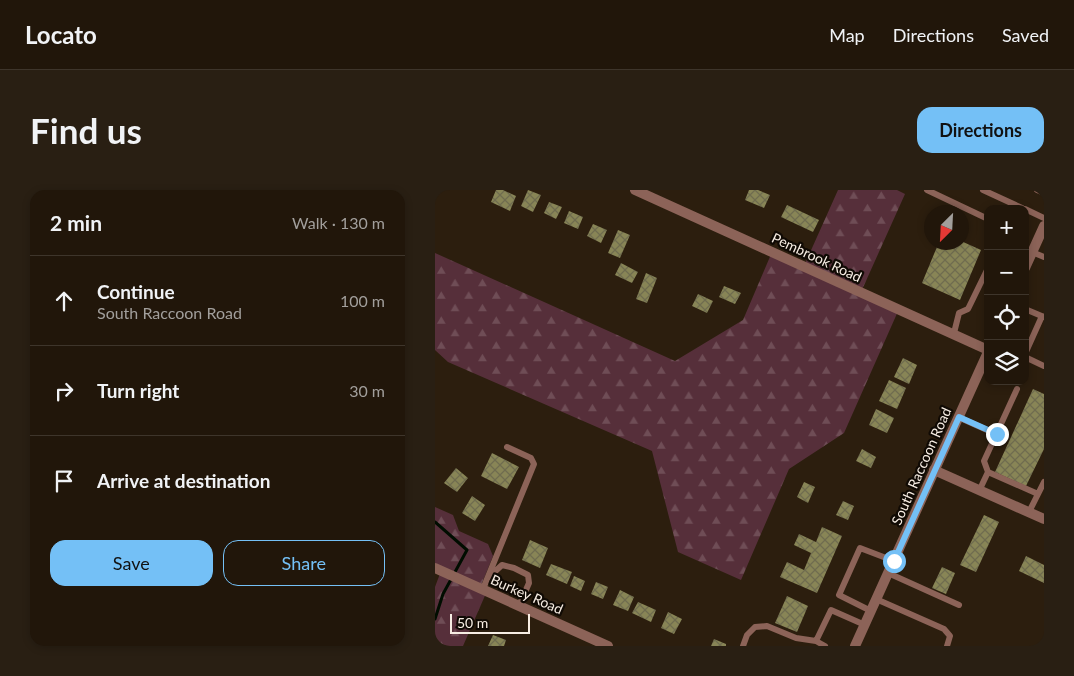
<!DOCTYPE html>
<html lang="en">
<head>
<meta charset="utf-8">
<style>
	:root { --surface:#21160a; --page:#291f13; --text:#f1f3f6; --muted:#a29f9c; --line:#3e352b; --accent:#74c0f6 }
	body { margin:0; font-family:Lato,sans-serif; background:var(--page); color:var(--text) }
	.controls { position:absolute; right:15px; top:15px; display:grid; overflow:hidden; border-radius:10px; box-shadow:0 2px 8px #0003 }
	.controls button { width:45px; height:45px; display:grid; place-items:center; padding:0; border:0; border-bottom:1px solid var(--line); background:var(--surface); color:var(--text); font:25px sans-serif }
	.compass { position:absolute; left:489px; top:15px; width:45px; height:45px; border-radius:50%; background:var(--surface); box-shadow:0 2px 8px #0003; rotate:204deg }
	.scale { position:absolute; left:15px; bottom:12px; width:80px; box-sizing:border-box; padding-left:5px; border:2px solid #f7ede3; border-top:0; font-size:14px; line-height:18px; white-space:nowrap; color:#f7ede3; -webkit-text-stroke:4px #100a04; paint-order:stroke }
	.stop { position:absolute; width:15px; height:15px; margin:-11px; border:4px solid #74c0f6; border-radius:50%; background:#fff }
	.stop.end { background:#74c0f6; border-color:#fff; box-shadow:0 1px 5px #0008 }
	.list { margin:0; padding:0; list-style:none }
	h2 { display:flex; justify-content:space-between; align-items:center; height:65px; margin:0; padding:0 20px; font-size:21px }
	h2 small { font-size:16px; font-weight:400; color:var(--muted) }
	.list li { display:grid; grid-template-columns:32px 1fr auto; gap:15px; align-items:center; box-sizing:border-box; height:90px; padding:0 20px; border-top:1px solid var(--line) }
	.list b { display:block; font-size:19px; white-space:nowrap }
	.list p { margin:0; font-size:16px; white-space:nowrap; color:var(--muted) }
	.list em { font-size:16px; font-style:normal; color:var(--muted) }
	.actions { display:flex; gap:10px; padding:15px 20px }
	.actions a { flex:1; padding:11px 0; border:1px solid var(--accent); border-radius:15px; text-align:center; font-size:18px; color:var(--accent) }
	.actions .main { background:var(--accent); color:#111 }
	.icon { flex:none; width:28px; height:28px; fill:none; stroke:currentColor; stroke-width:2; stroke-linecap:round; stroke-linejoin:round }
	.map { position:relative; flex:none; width:609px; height:456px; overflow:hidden; border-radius:15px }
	header { display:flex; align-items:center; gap:30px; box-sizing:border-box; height:70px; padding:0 25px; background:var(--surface); border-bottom:1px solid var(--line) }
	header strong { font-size:24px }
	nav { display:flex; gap:28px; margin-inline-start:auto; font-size:18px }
	.intro { display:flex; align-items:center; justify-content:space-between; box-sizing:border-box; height:120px; padding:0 30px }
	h1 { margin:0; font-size:35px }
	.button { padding:12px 22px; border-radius:15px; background:var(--accent); color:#111; font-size:18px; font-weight:700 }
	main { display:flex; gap:30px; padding:0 30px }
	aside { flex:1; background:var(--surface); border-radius:15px; box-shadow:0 2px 8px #0003 }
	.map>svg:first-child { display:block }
	.forest { fill:url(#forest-firs) }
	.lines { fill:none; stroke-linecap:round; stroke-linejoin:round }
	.stream { stroke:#000d00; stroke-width:3 }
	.building { fill:url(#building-cross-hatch) }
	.service { stroke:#8c6358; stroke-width:6 }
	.minor { stroke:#8c6358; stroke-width:10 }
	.tertiary { stroke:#8c6358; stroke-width:10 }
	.route { stroke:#74c0f6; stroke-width:6 }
	.labels { text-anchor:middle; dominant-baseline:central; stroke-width:4.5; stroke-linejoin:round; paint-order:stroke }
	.street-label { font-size:14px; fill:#f7ede3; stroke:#100a04 }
</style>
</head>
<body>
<header>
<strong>Locato</strong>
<nav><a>Map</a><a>Directions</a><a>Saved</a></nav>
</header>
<div class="intro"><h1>Find us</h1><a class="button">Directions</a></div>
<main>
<aside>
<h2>2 min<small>Walk · 130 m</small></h2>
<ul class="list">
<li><svg class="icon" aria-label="ahead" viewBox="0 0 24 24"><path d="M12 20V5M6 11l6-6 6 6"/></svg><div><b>Continue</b><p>South Raccoon Road</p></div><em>100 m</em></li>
<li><svg class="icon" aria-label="right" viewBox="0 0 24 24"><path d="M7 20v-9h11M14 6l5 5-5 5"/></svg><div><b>Turn right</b></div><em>30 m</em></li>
<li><svg class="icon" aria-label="arrive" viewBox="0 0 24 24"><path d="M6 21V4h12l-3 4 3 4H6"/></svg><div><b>Arrive at destination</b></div></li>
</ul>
<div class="actions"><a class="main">Save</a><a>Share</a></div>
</aside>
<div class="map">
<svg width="609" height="456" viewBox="0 0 609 456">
	<defs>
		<pattern id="forest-firs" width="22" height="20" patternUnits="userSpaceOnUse" patternTransform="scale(1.25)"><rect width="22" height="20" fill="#562f3a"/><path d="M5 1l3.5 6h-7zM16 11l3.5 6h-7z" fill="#6f4d56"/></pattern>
		<pattern id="building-cross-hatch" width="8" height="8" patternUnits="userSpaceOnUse" patternTransform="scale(1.25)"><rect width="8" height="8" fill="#888556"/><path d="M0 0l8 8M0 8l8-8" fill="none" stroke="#6f6c4f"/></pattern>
	</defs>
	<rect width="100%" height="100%" fill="#2c1e0e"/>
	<!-- forest -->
	<path class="forest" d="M403 0H462L470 4 426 102 464 119 409 243 354 279 306 390 243 362 217 261 13 172 0 160V63L240 171 308 130 337 62 369 76Z
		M0 317 18 325 24 341 53 354 58 366 45 398 52 401 28 456H0V397L6 381 0 378Z"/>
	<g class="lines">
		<!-- stream -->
		<path class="stream" d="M0 332 32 360 8 404 0 429"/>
	</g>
	<!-- building -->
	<path class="building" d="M61 0H68L81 6 75 21 56 12Z
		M93 0 106 5 98 22 86 16Z
		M314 0H323L335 5 329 18 310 10Z
		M114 12 127 17 121 29 109 23Z
		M352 15 384 30 378 42 346 27Z
		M134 21 148 27 143 39 129 33Z
		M158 34 172 40 166 53 152 46Z
		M183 40 195 45 185 68 173 63Z
		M526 51 546 60 525 110 487 93 504 52Z
		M186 73 203 82 197 93 180 85Z
		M211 83 222 88 212 113 201 109Z
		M289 96 306 103 300 114 284 107Z
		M263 104 278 111 272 123 257 116Z
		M468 168 482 175 474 194 459 187Z
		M454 190 471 198 462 219 444 211Z
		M598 199 609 204V259L591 296 560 282Z
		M441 219 459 228 452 243 434 235Z
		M427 259 441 267 436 278 421 271Z
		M57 263 84 277 72 299 46 286Z
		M21 278 33 288 22 302 9 293Z
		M369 292 380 297 373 313 362 307Z
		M37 306 50 315 40 331 27 323Z
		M408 311 419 316 413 330 401 325Z
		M549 325 564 332 541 382 525 375Z
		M387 337 407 346 382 403 345 387 352 372 369 380 376 363 359 355 364 344 381 352Z
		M95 350 113 358 105 378 87 370Z
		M591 366 609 375V393L584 381Z
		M116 374 137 382 132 394 111 385Z
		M507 377 520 383 511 404 497 398Z
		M139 386 150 391 146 401 135 396Z
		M161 392 173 397 168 409 156 404Z
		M185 400 199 407 193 421 178 415Z
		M352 406 373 416 362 442 340 433Z
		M203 412 221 420 216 432 197 423Z
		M233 422 247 429 239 444 226 438Z
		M58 445 71 450 69 456H53Z
		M279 449 291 454V456H276Z"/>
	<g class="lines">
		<!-- service -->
		<path class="service" d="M492 0 553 29
			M548 0 587 18
			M602 0 609 3
			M590 19 609 28
			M597 62 609 67
			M590 119 609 127
			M519 143 524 123 533 119 553 78
			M590 164 607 126
			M590 167 609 176
			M523 227 561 244
			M553 282 549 271 582 199
			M545 299 553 282 603 304
			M594 322 609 292
			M453 383 524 415
			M54 387 67 375 79 378 93 385 94 393 84 416
			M48 399 99 274 96 268 72 257
			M441 409 509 439 515 446 512 456
			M436 421 404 405 425 358 459 371
			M381 451 396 420 430 435
			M308 456 312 445 320 437 332 436 361 448 381 451 390 456"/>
		<!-- minor -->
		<path class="minor" d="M200 0 553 160
			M499 280 609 329"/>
		<!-- tertiary -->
		<path class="tertiary" d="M590 78 609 36
			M0 378 173 456
			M420 456 553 162"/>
	</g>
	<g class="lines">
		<!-- route -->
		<path class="route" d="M459 371 524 227 562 244"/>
	</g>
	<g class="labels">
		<!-- street labels -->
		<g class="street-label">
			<text transform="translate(382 67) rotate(25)">Pembrook Road</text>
			<text transform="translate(486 276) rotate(-66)">South Raccoon Road</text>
			<text transform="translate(92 404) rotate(24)">Burkey Road</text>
		</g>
	</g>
</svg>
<div class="controls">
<button>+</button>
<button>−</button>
<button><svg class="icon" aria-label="locate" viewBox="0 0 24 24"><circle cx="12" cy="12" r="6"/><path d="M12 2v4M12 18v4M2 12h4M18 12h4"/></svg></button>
<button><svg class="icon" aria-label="layers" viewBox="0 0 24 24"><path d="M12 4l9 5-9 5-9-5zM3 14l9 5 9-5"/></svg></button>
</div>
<svg class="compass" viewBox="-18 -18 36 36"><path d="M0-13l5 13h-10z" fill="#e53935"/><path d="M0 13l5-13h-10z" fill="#a29f9c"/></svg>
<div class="scale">50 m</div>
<div class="stop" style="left:459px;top:371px"></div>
<div class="stop end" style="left:562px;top:244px"></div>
</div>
</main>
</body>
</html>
